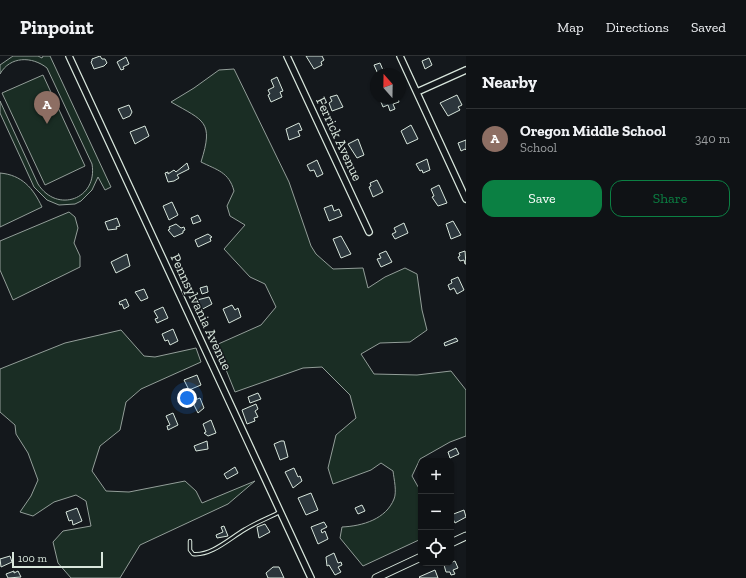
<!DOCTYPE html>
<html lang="en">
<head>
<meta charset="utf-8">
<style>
	:root { --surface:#0f1215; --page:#181b1e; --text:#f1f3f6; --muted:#9b9ea0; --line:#2f3234; --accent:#0b8043 }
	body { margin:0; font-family:"Zilla Slab",serif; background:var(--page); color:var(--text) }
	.controls { position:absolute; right:12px; bottom:12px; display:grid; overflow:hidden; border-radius:8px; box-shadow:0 1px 3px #0004 }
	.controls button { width:36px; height:36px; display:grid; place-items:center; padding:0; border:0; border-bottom:1px solid var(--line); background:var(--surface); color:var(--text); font:20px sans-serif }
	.compass { position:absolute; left:370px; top:12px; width:36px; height:36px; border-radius:50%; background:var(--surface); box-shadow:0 1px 3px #0004; rotate:340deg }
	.scale { position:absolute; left:12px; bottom:10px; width:91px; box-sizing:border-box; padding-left:4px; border:2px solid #d8e6dc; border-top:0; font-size:11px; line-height:14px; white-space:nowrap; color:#d8e6dc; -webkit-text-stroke:3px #14181c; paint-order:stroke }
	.you { position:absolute; left:187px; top:342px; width:14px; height:14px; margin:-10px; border:3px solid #fff; border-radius:50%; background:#1a73e8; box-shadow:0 0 0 6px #1a73e833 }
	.badge { display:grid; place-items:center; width:26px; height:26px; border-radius:50%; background:var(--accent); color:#fff; font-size:13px; font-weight:700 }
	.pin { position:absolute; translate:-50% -33px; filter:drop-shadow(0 1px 2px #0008) }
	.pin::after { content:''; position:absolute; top:21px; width:14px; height:12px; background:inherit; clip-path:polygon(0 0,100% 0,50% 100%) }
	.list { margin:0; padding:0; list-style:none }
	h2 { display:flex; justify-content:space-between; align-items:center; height:52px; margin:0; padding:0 16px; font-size:17px }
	h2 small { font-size:13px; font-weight:400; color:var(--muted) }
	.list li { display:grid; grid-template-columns:26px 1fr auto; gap:12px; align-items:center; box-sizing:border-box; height:60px; padding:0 16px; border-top:1px solid var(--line) }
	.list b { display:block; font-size:15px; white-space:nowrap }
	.list p { margin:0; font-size:13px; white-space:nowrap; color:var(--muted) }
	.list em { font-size:13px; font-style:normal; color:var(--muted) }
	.actions { display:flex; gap:8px; padding:12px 16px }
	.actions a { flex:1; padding:9px 0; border:1px solid var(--accent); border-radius:12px; text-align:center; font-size:14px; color:var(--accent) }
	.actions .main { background:var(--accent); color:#fff }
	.icon { flex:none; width:22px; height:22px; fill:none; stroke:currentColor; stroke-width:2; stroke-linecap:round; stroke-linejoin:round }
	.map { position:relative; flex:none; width:466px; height:522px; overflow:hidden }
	header { display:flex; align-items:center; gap:24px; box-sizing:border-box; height:56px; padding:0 20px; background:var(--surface); border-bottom:1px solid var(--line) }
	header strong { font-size:19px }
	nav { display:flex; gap:22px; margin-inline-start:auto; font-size:14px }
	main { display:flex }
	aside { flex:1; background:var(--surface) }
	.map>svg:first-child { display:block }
	.green { fill:#1a2d24; stroke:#939e99 }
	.building { fill:#2c363c; stroke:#d8e6dc }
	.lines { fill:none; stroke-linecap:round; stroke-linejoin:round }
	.service-casing { stroke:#d8e6dc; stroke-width:4.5 }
	.minor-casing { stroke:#d8e6dc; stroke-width:8 }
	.tertiary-casing { stroke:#d8e6dc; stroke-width:9 }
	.service { stroke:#14181c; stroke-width:2.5 }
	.minor { stroke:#14181c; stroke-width:5.5 }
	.tertiary { stroke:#14181c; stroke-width:7 }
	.labels { text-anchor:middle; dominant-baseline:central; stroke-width:3; stroke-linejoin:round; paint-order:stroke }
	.street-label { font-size:14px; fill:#d8e6dc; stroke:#14181c }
</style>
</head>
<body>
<header>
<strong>Pinpoint</strong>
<nav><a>Map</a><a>Directions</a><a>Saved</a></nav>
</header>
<main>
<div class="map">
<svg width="466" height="522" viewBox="0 0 466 522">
	<rect width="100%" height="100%" fill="#14181c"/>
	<!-- green -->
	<path class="green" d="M13 0H38L42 2 43 0H50L111 131 105 134 98 121 92 134 81 145 75 148 59 149 47 144 34 131 0 57V45L38 128C57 158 98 143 92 108L47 12C32 0 10 0 0 18V9Z
		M234 13 289 126 311 190 316 198 333 213 363 212 368 232 385 221 405 212 417 218 422 254 427 274 410 286 380 287 361 298 374 318 417 319 451 315 466 334V380L450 386 420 403 412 420 421 436V483L363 510 340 482 342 471C363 470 386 463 394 443 397 436 394 423 393 415L381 407 371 414 333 428 328 412 336 379 356 362 350 339 322 311 303 312 235 336 216 289 261 269 276 251 265 228 250 221 224 193 245 169 230 160 227 150 234 135C229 116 217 114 201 106 214 65 204 65 171 46L194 32 219 14Z
		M43 19 85 110 45 129 2 37Z
		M0 117C22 119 33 132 42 151L0 171Z
		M69 156 75 161 78 172 74 187 80 200V211L13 244 0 214V185Z
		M121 274 144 300 155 301 196 292 201 306 141 333 126 346 120 374 100 390 92 415 106 435 129 436 185 425 196 435 202 447 255 425 228 448 140 489 120 522H71L58 507 53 486 63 475 91 470 86 445 76 439 54 446 33 460 20 456 31 440 38 424 28 397 16 378 15 369 0 356V313L65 287Z"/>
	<!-- building -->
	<path class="building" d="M100 0 102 3H105L107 7 104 10 94 13 91 6 92 5V3Z
		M306 0H322L324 4 321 6 322 9 314 13Z
		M126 1 129 8 123 11 124 13 121 14 117 6Z
		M429 2 432 9 425 13 422 5Z
		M380 7 383 14 385 13 387 18H378L374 9Z
		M277 21 283 35 280 36 282 41 271 46 268 39 270 38 268 34 274 31 271 24Z
		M337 39 343 51 332 55 329 47 332 45 330 41Z
		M457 39 462 49 458 51 460 54 448 60 440 47Z
		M387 42H398L399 46 393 48 395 53 390 55 388 49 383 51 381 46Z
		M129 49 132 56 130 60 123 63 118 53Z
		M299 67 302 74 298 75 300 80 289 84 286 73Z
		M411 69 418 83 407 88 401 75Z
		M145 70 149 80 135 88 130 76Z
		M358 83 364 99 357 102 348 88Z
		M466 84V94L465 93 461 95 458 87Z
		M427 103 430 114 423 117 422 114 420 115 416 108Z
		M317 104 323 118 317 121 314 114 310 115 307 109Z
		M187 107 189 113 177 119 179 122 174 125 168 126 165 117 168 116V118L174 114 176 116Z
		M377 124 383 136 373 141 369 131 371 130 370 127Z
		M439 129 447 147 438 150 432 141 434 140 431 133Z
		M172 146 178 159 169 164 163 150Z
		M332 149 334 155 339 153 342 160 329 165 324 152Z
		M198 159 201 165 193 168 191 162Z
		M117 162 120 170 116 171 117 173 108 174 105 166Z
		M453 165 461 179 451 183 446 168Z
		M404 167 408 177 395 183 392 178 396 176 394 172Z
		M176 168 181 172 184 171 185 174 183 175V177L174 181 168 174 170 173 169 171Z
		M208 178 212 181 210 182 211 185 198 191 195 184Z
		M341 180 351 198 341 202 333 183Z
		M386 195 392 206 381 211 377 203 381 202 379 198Z
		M465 195 466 208H465L464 204 460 205 458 201 460 200 459 197Z
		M127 198 130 210 116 217 111 206Z
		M458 221 464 234 457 238 454 232 450 234 448 229 452 227 451 224Z
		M207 230 208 236 202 238 200 232Z
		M144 233 148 242 141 245 135 236Z
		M209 241 212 248 197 256 193 245Z
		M126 243 129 250 124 253 122 248 120 249 119 246Z
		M232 249 235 254 238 252 241 261 229 267 223 253Z
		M163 251 168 262 157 267 155 263 158 262 154 255Z
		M173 273 178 285 170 289 168 284 165 285 162 278Z
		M456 282 458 285 445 290 444 287Z
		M197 319 201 329 189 334 184 324Z
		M258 337 261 343 250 347 248 341Z
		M200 342 204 352 198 357 192 345Z
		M256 348 258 353 255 355 258 361 254 362 255 365 247 368 242 354Z
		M173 357 178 369 168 374 167 370 170 369 166 360Z
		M211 364 216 377 208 380 204 377 206 376 203 368Z
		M207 385 208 393 196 395 194 390Z
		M281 385H284L288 401 280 404 274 388Z
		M456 392 459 398 450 402 448 396Z
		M235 411 238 417 227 423 224 418Z
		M294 412 298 421 300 420 302 425 293 432 285 416Z
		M311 437 318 454 306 459 298 442Z
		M362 449 365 455 358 458 355 452Z
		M77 452 82 465 73 469 72 464 69 465 66 456Z
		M464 454 466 461 455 467 451 459Z
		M324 466 327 471 321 474 322 477 325 475 328 483 318 488 311 471Z
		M265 468 270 476 259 482 257 471Z
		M224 470 228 480 217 482 216 479 223 476 221 471Z
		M334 497 338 507 341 506 342 509 338 511 341 516 335 519 329 509 327 510 326 501Z
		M10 500 12 506 1 511 0 503Z
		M455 505 458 512 453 514 455 518 451 519 450 516H446L444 509Z
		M273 511H279L284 522H268L266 517Z
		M435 514 438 522H420L419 521Z
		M14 515V517L18 515 21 521 8 522 6 518Z"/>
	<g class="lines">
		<!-- service casing -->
		<g class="service-casing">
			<path id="service" d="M190 485V494L193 498C211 500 229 483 244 474 255 467 268 462 280 456"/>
		</g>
		<!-- minor casing -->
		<g class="minor-casing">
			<path id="minor" d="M69 0 311 522
				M287 0 369 176
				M400 0 466 143
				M417 36 466 14"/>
		</g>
		<!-- tertiary casing -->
		<g class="tertiary-casing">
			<path id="tertiary" d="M451 487 466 480
				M376 522 421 501"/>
		</g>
		<!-- service -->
		<use href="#service" class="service"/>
		<!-- minor -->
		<use href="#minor" class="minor"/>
		<!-- tertiary -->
		<use href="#tertiary" class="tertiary"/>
	</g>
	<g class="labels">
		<!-- street labels -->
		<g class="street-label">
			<text transform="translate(339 83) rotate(65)">Ferrick Avenue</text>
			<text transform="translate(201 256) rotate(65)">Pennsylvania Avenue</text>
		</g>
	</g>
</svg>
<div class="controls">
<button>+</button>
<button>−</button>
<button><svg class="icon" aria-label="locate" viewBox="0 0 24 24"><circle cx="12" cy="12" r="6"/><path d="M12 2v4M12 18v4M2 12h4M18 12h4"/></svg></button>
</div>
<svg class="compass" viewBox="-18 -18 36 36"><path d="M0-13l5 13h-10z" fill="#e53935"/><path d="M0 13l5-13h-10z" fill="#9b9ea0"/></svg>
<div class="scale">100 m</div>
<div class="you"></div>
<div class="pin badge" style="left:47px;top:68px;background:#8d6e63">A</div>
</div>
<aside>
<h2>Nearby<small></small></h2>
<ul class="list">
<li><span class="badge" style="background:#8d6e63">A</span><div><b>Oregon Middle School</b><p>School</p></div><em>340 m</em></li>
</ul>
<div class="actions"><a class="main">Save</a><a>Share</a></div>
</aside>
</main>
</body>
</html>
